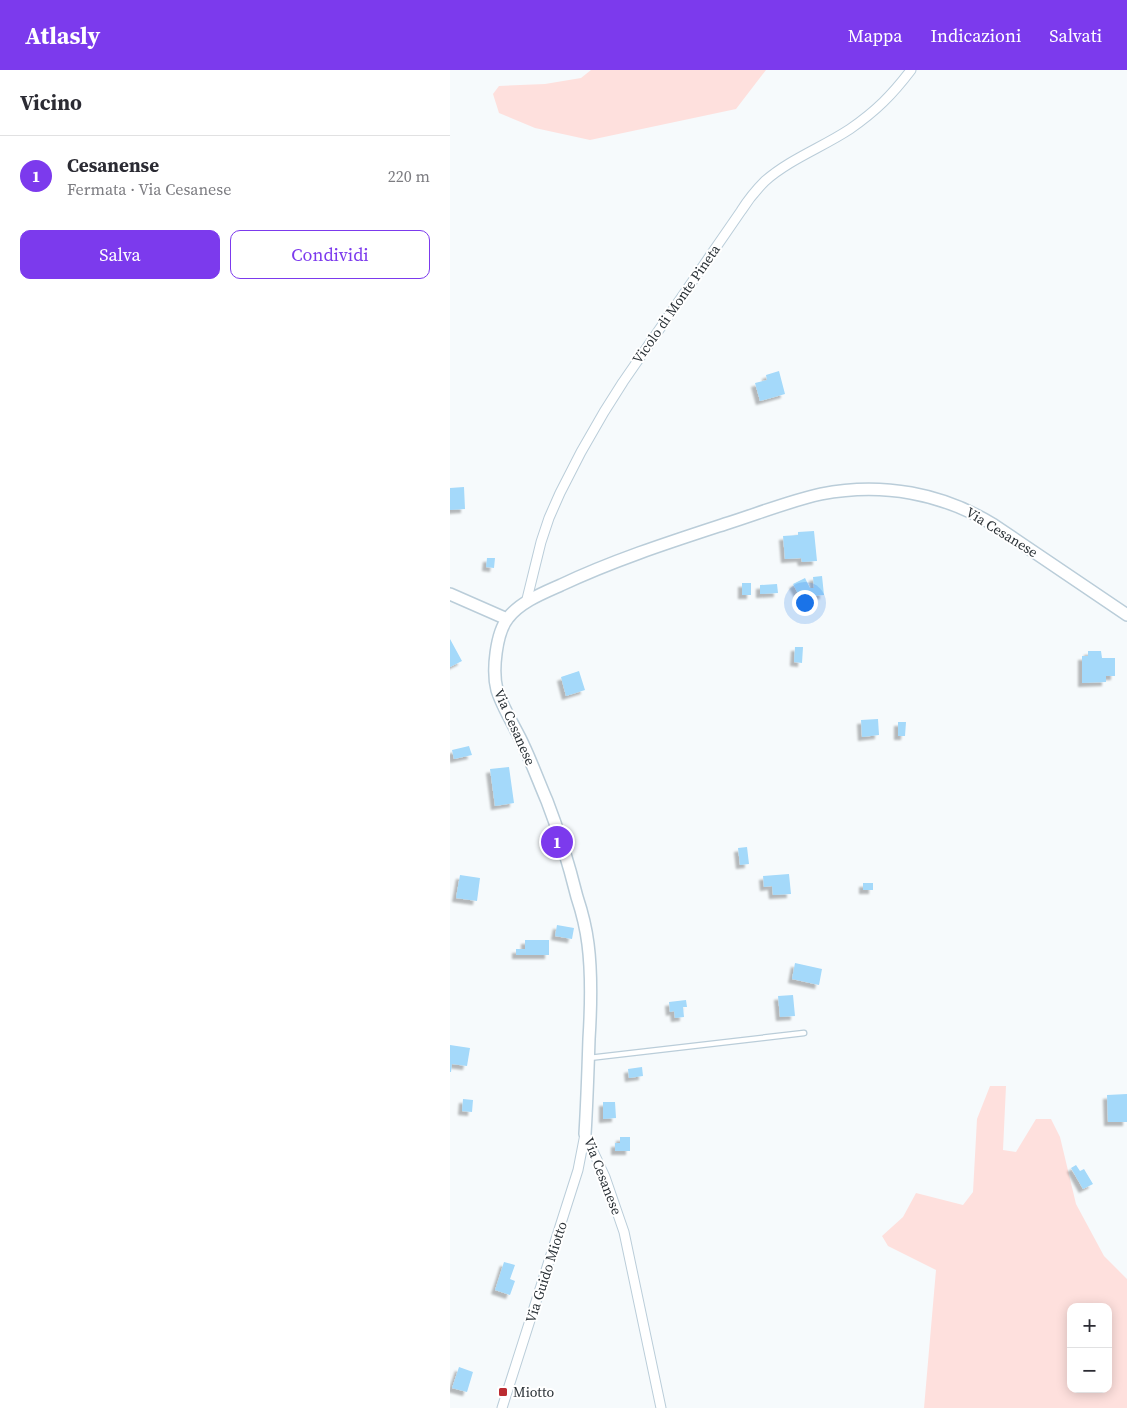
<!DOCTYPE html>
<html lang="it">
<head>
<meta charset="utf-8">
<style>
	:root { --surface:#fff; --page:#f7f7f7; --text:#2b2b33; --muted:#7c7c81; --line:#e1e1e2; --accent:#7c3aed }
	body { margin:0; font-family:"Source Serif 4",serif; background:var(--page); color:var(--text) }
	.controls { position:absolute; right:15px; bottom:15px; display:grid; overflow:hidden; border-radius:10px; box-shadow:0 2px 12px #0003 }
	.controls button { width:45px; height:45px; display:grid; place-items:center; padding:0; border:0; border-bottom:1px solid var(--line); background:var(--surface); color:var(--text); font:25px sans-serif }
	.you { position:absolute; left:354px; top:532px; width:18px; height:18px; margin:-12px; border:4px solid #fff; border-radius:50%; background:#1a73e8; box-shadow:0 0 0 8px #1a73e833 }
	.badge { display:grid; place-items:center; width:32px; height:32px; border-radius:50%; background:var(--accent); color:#fff; font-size:16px; font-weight:700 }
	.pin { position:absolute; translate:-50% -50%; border:2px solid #fff; box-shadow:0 1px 5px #0006 }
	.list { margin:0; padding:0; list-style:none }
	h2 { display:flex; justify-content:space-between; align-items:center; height:65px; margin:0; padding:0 20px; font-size:21px }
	h2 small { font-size:16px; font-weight:400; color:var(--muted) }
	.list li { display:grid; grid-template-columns:32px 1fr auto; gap:15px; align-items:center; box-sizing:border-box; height:80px; padding:0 20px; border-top:1px solid var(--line) }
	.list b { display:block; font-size:19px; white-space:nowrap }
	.list p { margin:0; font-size:16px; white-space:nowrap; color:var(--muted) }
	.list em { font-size:16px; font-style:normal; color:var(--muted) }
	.actions { display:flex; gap:10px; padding:15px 20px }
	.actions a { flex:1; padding:11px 0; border:1px solid var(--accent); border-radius:10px; text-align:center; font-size:18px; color:var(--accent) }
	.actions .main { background:var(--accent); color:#fff }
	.map { position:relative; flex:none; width:677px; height:1338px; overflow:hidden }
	header { display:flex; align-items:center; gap:30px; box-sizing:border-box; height:70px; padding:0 25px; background:var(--accent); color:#fff }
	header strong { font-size:24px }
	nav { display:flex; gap:28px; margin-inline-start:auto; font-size:18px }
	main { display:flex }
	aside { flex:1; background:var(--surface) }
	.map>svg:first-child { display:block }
	.green { fill:#fee0dd; fill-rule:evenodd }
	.building { fill:#a4d9fa; filter:url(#shadow) }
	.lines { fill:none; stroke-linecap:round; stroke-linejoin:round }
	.service-casing { stroke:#bacdd9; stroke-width:7 }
	.minor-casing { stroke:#bacdd9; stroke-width:11 }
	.tertiary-casing { stroke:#bacdd9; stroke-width:14 }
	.service { stroke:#fff; stroke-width:4.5 }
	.minor { stroke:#fff; stroke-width:9 }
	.tertiary { stroke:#fff; stroke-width:11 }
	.poi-dot { fill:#bb2b31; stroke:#fff; stroke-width:2 }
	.labels { text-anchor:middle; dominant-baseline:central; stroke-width:4; stroke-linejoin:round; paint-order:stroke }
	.street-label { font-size:14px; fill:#2a3136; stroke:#fff }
	.poi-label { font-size:14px; fill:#2a3136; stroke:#fff; text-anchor:start }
</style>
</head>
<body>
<header>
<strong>Atlasly</strong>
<nav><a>Mappa</a><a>Indicazioni</a><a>Salvati</a></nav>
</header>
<main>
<aside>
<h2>Vicino<small></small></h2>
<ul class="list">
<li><span class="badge">1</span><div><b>Cesanense</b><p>Fermata · Via Cesanese</p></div><em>220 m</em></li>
</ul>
<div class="actions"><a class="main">Salva</a><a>Condividi</a></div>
</aside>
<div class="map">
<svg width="677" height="1338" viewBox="0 0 677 1338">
	<defs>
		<filter id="shadow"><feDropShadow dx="-4" dy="4" stdDeviation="1" flood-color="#0004"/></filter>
	</defs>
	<rect width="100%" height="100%" fill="#f6fafc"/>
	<!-- green -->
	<path class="green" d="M141 0H316L286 39 140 70 85 58 49 43 43 24 49 16 95 14 131 8Z
		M540 1016H556L553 1080 566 1082 586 1049H601L610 1067 626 1134 654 1186 677 1209V1338H474L486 1200 438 1176 432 1166 453 1147 466 1123 513 1135 523 1122 527 1049ZM621 1237H658V1319H621Z"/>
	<!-- building -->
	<path class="building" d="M329 301 335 324 310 331 305 313 317 310 316 305Z
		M14 417 15 439 0 440V418Z
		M364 461 367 491 352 492 351 488 335 489 333 466 348 465V462Z
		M37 488H45L44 498 36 497Z
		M372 506 374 525 350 527 343 514 355 508 360 518H364L363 507Z
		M292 513H301V525H292Z
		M327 514 328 523 310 524V515Z
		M0 569 12 591 0 597Z
		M345 577H353L352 593 344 592Z
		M638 581H651L652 588H665V606H656V612L632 613V586H638Z
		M129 601 135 620 116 626 111 607Z
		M428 649 429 665 412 667 411 650Z
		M448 652H456L455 666H448Z
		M19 676 22 685 4 689 2 680Z
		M59 697 64 733 45 736 40 699Z
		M297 777 299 794 290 795 288 778Z
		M339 804 341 824 323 825 322 816 314 817 313 806Z
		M10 805 30 808 27 831 6 828Z
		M413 813H423V820H413Z
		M107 855 124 858 122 869 105 866Z
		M75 870H99V885H66V879H75Z
		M345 893 372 899 369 915 342 909Z
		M343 925 345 946 330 947 328 926Z
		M236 930 237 937H233L234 947 225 948 224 941 220 942 219 932Z
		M0 975 20 978 17 996 2 994 1 1002H0Z
		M192 997 193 1006 179 1008 178 999Z
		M677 1024V1052H658L657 1025Z
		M13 1029 23 1030 22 1042 12 1041Z
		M153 1032H165L166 1048 153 1049Z
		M170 1067H180V1081H165V1073H170Z
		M626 1095 630 1101 634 1099 643 1114 633 1119 621 1098Z
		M54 1192 65 1195 60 1209 65 1211 60 1225 45 1220Z
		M9 1297 23 1302 17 1322 2 1318Z"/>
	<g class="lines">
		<!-- service casing -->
		<g class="service-casing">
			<path id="service" d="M139 988 354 963"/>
		</g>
		<!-- minor casing -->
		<g class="minor-casing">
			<path id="minor" d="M76 533 91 472 99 448 110 423 131 382 154 342 173 312 291 141C298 130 306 120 315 111 340 89 373 77 400 59 426 41 442 25 461 0
				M135 1064 155 1107 174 1162 211 1338
				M52 1338 128 1100 135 1064"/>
		</g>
		<!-- tertiary casing -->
		<g class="tertiary-casing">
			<path id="tertiary" d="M0 524 57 549
				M135 1064C137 1032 138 1001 139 969 141 937 142 905 138 874 136 858 132 842 127 827 119 795 109 762 97 731 88 710 80 688 70 668 62 652 52 636 47 620 42 601 46 563 58 548 70 532 93 523 111 515 164 490 220 472 275 454 307 444 339 431 371 424 432 412 492 423 544 455L677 545"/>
		</g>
		<!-- service -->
		<use href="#service" class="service"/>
		<!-- minor -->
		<use href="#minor" class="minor"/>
		<!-- tertiary -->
		<use href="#tertiary" class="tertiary"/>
	</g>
	<!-- markers -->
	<rect class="poi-dot" x="48" y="1317" width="10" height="10" rx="2.5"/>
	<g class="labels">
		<!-- street labels -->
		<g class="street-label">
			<text transform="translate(226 234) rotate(-55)">Vicolo di Monte Pineta</text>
			<text transform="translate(552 462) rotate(32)">Via Cesanese</text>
			<text transform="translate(65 657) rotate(66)">Via Cesanese</text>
			<text transform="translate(153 1106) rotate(69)">Via Cesanese</text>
			<text transform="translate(96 1202) rotate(-72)">Via Guido Miotto</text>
		</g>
		<!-- poi labels -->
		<g class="poi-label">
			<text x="63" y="1322">Miotto</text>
		</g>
	</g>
</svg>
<div class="controls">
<button>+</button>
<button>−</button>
</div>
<div class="you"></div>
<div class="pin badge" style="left:107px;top:772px">1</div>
</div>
</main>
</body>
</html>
